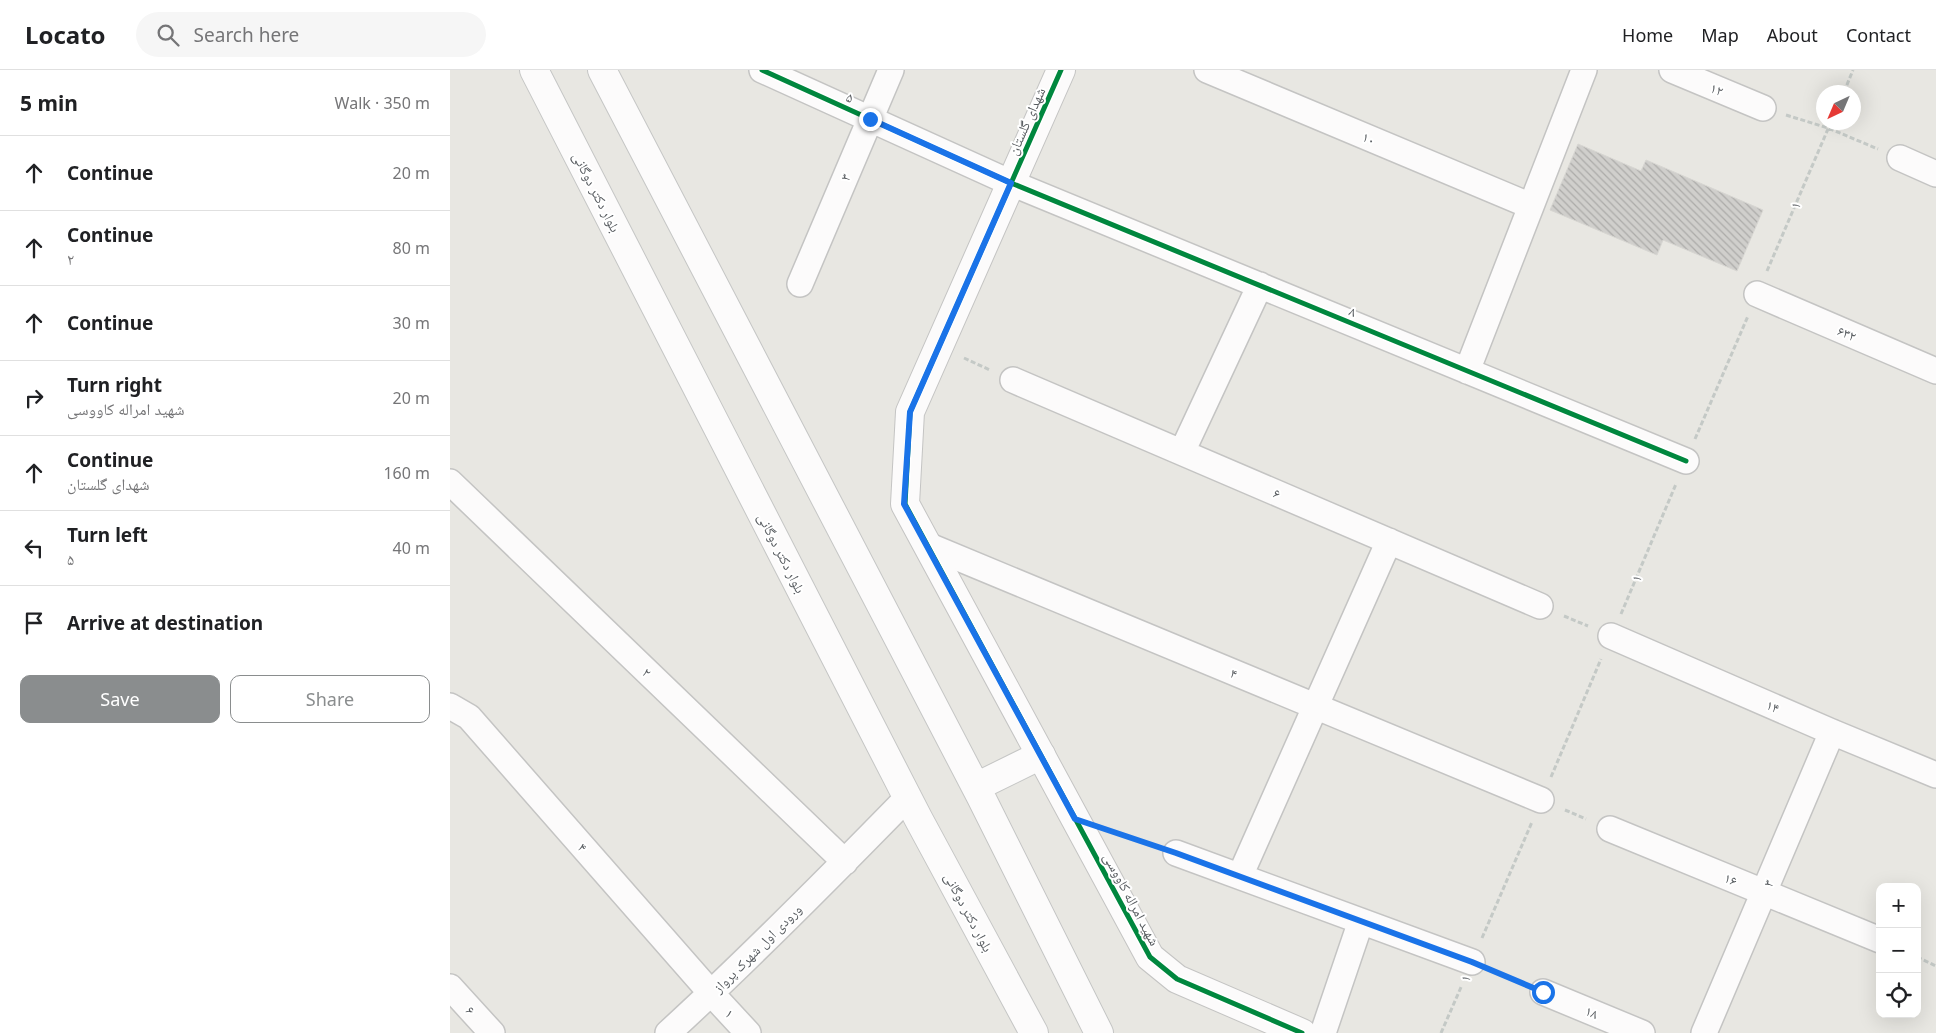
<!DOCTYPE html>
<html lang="en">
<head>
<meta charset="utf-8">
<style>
	:root { --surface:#fff; --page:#f6f6f6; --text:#202124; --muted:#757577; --line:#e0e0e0; --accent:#8a8d8e }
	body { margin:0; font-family:"Noto Sans","Noto Naskh Arabic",sans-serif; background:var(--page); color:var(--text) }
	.controls { position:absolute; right:15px; bottom:15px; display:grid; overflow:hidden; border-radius:10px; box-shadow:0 5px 20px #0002 }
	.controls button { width:45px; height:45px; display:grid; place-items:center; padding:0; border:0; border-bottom:1px solid var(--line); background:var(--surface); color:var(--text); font:25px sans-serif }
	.compass { position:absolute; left:1366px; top:15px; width:45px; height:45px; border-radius:50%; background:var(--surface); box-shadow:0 5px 20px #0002; rotate:224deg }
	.stop { position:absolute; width:15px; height:15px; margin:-11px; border:4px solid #1a73e8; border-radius:50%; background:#fff }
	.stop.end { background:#1a73e8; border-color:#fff; box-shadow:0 1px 5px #0008 }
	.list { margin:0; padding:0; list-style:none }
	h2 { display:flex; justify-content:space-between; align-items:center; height:65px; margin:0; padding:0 20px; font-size:21px }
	h2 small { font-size:16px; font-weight:400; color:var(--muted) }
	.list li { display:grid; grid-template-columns:32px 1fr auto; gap:15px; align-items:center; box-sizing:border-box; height:75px; padding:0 20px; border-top:1px solid var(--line) }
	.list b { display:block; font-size:19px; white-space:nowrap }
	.list p { margin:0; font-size:16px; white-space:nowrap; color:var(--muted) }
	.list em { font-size:16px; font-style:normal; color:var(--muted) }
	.actions { display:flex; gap:10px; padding:15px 20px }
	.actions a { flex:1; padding:11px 0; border:1px solid var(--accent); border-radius:10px; text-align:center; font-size:18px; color:var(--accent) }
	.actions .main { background:var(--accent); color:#fff }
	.icon { flex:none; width:28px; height:28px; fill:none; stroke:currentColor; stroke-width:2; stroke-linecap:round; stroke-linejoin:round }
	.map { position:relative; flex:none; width:1486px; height:963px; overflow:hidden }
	header { display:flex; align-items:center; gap:30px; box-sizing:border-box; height:70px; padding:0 25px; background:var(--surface); border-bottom:1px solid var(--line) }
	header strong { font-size:24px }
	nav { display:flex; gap:28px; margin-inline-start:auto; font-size:18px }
	.search { width:350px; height:45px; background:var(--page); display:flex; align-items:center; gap:12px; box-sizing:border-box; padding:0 18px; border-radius:28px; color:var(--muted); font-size:19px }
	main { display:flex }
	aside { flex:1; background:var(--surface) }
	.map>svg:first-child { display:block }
	.building { fill:url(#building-back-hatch); stroke:#d7d6d2 }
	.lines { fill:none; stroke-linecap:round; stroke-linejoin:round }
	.minor-casing { stroke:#c4c4c3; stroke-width:28 }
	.tertiary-casing { stroke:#c4c4c3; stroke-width:30 }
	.secondary-casing { stroke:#c5c6c5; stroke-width:30 }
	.path { stroke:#c4c9c6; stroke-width:3; stroke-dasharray:5 2.5; stroke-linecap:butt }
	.minor { stroke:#fcfbfb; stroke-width:25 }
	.tertiary { stroke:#fcfbfb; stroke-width:28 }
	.secondary { stroke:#fcfbfb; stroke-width:28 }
	.cycleway-casing { stroke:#fff; stroke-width:8 }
	.cycleway { stroke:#00873e; stroke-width:5 }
	.route { stroke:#1a73e8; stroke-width:6 }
	.labels { text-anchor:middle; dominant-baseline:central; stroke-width:4; stroke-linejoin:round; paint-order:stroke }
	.street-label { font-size:14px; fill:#585c60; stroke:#fff }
</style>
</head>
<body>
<header>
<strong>Locato</strong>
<div class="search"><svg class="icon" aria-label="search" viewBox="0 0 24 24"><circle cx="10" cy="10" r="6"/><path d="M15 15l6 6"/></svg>Search here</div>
<nav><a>Home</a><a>Map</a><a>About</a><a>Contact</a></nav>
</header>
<main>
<aside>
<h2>5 min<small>Walk · 350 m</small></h2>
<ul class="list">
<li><svg class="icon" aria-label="ahead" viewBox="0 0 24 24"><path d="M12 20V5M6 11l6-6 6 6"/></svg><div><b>Continue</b></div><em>20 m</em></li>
<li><svg class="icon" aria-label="ahead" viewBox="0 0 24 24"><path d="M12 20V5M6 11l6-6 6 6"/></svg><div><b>Continue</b><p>۲</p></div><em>80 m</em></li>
<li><svg class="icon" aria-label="ahead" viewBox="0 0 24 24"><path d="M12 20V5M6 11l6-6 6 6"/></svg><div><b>Continue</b></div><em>30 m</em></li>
<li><svg class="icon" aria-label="right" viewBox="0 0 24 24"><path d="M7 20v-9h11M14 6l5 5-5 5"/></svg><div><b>Turn right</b><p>شهید امراله کاووسی</p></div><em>20 m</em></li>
<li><svg class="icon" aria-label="ahead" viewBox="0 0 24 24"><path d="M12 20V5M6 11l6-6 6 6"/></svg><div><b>Continue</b><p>شهدای گلستان</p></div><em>160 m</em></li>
<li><svg class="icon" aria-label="left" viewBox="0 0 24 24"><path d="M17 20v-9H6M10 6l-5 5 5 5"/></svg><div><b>Turn left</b><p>۵</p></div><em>40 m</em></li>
<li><svg class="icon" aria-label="arrive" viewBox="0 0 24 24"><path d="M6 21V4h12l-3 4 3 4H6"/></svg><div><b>Arrive at destination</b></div></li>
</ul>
<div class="actions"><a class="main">Save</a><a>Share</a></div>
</aside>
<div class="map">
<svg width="1486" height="963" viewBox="0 0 1486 963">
	<defs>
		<pattern id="building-back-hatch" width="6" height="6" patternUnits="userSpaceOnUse" patternTransform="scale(1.25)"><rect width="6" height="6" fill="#d0cfcc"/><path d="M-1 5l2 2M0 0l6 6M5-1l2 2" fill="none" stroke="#acaba9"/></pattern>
	</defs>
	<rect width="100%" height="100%" fill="#e8e7e2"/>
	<!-- building -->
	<path class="building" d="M1128 74 1191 101 1196 90 1313 140 1287 201 1213 170 1207 185 1100 140Z"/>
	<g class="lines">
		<!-- minor casing -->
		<g class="minor-casing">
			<path id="minor" d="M312 0 561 113 1236 391
				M757 0 1081 136
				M1222 0 1313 38
				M1450 88 1486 104
				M350 214 441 0
				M1307 224 1486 301
				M1017 301 1134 0
				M563 310 1090 536
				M732 382 810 215
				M0 412 395 792
				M477 475 1091 730
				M1161 566 1382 662 1486 705
				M0 636 19 647 261 923 298 963
				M1160 759 1430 870
				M726 783 1022 892
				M790 806 939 471
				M0 917 42 963
				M1093 922 1192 963
				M218 963C301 887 380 807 458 727
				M873 963 911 851
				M1254 963 1382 662"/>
		</g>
		<!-- tertiary casing -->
		<g class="tertiary-casing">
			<path id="tertiary" d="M611 0 460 342 455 434 700 887 727 909 852 963"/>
		</g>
		<!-- secondary casing -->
		<g class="secondary-casing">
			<path id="secondary" d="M84 0 468 748 584 963
				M152 0 531 727 649 963
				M526 717 591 685"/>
		</g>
		<!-- path -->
		<path class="path" d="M1394 22 1403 0
			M1336 45 1378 58 1428 79
			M1317 201 1381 52
			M514 288 540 300
			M1245 369 1298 246
			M1171 544 1226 414
			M1114 546 1138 556
			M1101 707 1151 589
			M1115 740 1136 749
			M663 762 702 775
			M1032 868 1082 752
			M1467 887 1486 896
			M1045 902 1071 913
			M991 963 1012 915"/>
		<!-- minor -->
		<use href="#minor" class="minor"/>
		<!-- tertiary -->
		<use href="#tertiary" class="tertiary"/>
		<!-- secondary -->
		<use href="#secondary" class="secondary"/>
		<!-- cycleway casing -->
		<g class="cycleway-casing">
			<path id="cycleway" d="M312 0 561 113 1236 391
				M611 0 460 342 455 434 700 887 727 909 852 963"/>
		</g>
		<!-- cycleway -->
		<use href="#cycleway" class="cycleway"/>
	</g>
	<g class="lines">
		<!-- route -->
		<path class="route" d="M420 49 561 113 460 342 454 434 625 749 726 783 1022 892 1093 922"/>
	</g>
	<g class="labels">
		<!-- street labels -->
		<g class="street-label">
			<text transform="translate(1267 19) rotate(22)">۱۲</text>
			<text transform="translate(400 27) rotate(24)">۵</text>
			<text transform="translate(576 51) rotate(-66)">شهدای گلستان</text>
			<text transform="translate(919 68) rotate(23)">۱۰</text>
			<text transform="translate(395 107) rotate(-67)">۳</text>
			<text transform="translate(147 122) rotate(63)">بلوار دکتر دوگانی</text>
			<text transform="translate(1345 135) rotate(-67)">۱</text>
			<text transform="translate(903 241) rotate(22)">۸</text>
			<text transform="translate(1397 263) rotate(23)">۶۳۲</text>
			<text transform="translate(827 423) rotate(23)">۶</text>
			<text transform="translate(332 483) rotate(63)">بلوار دکتر دوگانی</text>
			<text transform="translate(1186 508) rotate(-67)">۱</text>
			<text transform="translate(197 602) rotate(44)">۲</text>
			<text transform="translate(784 603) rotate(23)">۴</text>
			<text transform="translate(1323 636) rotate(24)">۱۴</text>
			<text transform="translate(133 777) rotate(49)">۴</text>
			<text transform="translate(1281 809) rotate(23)">۱۶</text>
			<text transform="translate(1318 813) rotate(-67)">۳</text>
			<text transform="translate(682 829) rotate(62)">شهید امراله کاووسی</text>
			<text transform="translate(519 842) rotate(62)">بلوار دکتر دوگانی</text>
			<text transform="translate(307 878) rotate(-45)">ورودی اول شهرک پرواز</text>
			<text transform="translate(1015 908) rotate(-67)">۱</text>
			<text transform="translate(21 940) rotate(48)">۶</text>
			<text transform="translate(1142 942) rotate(23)">۱۸</text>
			<text transform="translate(280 943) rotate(47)">۱</text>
		</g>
	</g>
</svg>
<div class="controls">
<button>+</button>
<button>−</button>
<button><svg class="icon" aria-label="locate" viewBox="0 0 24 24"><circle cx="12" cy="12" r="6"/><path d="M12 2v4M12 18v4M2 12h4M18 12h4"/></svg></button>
</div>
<svg class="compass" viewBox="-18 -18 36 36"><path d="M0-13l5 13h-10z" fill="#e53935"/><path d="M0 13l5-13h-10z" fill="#757577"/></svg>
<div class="stop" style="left:1093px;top:922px"></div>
<div class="stop end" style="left:420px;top:49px"></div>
</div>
</main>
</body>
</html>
